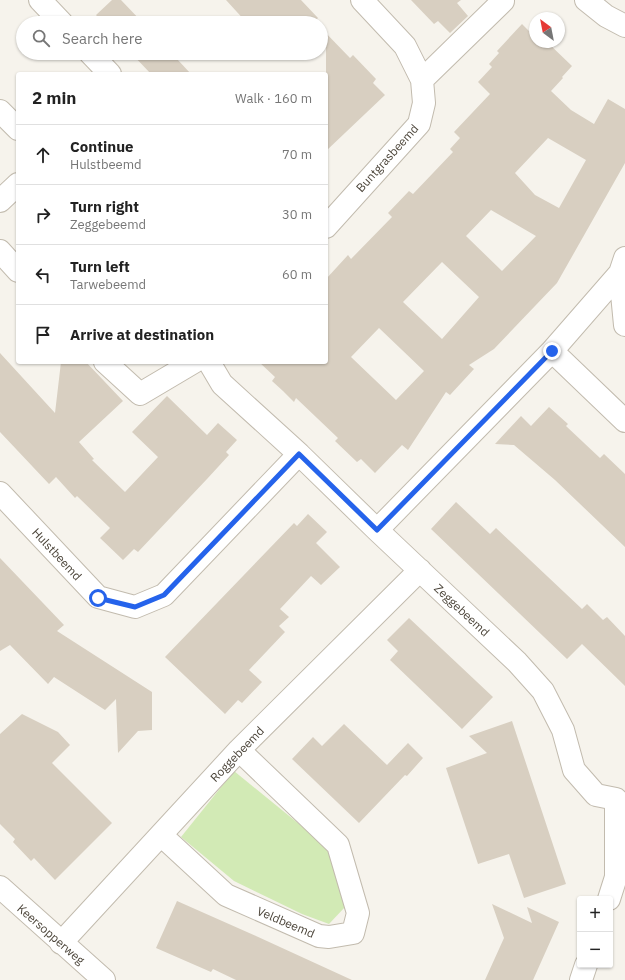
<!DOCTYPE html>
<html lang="en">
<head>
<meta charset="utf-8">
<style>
	:root { --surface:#fff; --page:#f2f2f2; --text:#222; --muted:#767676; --line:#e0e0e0 }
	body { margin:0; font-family:"IBM Plex Sans",sans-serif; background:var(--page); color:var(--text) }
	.controls { position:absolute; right:12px; bottom:12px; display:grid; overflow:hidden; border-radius:4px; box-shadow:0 1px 3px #0004 }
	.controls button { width:36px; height:36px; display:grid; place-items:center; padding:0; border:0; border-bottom:1px solid var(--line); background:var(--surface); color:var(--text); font:20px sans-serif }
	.compass { position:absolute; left:529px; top:12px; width:36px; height:36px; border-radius:50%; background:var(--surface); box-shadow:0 1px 3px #0004; rotate:328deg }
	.stop { position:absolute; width:12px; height:12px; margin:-9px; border:3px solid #2563eb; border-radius:50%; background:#fff }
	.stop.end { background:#2563eb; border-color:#fff; box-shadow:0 1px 4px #0008 }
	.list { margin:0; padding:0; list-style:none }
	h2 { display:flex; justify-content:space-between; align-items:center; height:52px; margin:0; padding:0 16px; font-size:17px }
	h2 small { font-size:13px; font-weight:400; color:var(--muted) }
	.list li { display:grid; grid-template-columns:26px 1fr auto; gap:12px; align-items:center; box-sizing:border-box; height:60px; padding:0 16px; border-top:1px solid var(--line) }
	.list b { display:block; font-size:15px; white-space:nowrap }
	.list p { margin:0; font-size:13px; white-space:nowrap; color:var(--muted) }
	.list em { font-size:13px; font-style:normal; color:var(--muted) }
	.icon { flex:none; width:22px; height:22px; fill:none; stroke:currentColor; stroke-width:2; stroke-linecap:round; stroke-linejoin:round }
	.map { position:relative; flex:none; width:625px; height:980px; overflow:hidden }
	.search { position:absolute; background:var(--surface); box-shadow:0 1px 3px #0004; left:16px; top:16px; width:312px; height:44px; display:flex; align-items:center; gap:10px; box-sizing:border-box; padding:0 14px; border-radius:22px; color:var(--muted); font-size:15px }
	.panel { position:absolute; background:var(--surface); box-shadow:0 1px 3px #0004; left:16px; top:72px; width:312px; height:292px; border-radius:4px }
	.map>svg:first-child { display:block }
	.green { fill:#d2eab5 }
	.building { fill:#d8cfc1; fill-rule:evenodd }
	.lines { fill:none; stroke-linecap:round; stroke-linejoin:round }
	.minor-casing { stroke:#c2bbae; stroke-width:24 }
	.tertiary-casing { stroke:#c2bbae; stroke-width:24 }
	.minor { stroke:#fff; stroke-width:22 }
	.tertiary { stroke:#fff; stroke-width:22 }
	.route { stroke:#2563eb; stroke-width:5 }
	.labels { text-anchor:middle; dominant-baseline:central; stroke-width:4; stroke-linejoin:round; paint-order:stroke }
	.street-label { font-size:12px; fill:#4b4439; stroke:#fff }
</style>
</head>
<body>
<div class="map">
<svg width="625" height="980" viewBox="0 0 625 980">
	<rect width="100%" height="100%" fill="#f6f3ec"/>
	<!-- green -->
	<path class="green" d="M234 771 326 846 346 893 345 907 329 924 302 914 234 881 181 837Z"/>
	<!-- building -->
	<path class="building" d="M112 0H121L143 23H103L96 15Z
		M226 0H301L318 18 315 21 316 23H247Z
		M411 0H461L457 3 468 16 450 33 438 21 434 24Z
		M522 24 535 37V42H547L572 66 562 77 563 78 551 91 571 110 594 124 608 99 625 109V163L557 283 494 349 469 365 474 369 450 395 446 392 408 450 402 445 375 473 361 459 357 462 335 441 338 438 296 398 294 402 283 391 272 381 275 377 259 362H326V279L348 255 351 259 392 217 388 213 409 191 413 194 453 152 450 149 460 138 454 132 490 94 478 82 492 67 489 64 499 53 497 51ZM548 138 586 160 559 208 535 195 515 173ZM491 210 536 236 502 271 466 236ZM442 262 479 297 442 339 403 302ZM379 328 424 371 396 400 351 357Z
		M321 28 350 58 353 55 376 79 373 83 385 95 326 151V34L321 39Z
		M131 53H177V59L191 74H151Z
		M0 353 55 413 61 362H86L123 401 79 442 94 459 92 460 125 492 158 457 132 432 167 396 207 435 218 423 237 440 226 452 229 455 207 479 138 552 134 549 123 560 100 538 110 528 77 496 75 498 56 477 49 484 0 432Z
		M549 407 568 424 566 426 600 458 604 454 625 474V547L555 480 514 445 495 444 521 416 531 426Z
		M456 502 490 534 496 528 582 609 587 604 603 620 607 617 625 636V686L582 644 567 659 431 529Z
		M308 514 327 532 316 543 340 567 321 585 311 576 280 609 289 617 279 626 285 632 249 670 262 682 242 703 238 700 225 714 165 657 294 523 297 526Z
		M0 558 64 625 57 631 152 692V730L138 731 118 753 116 699 105 710 54 677 48 684 10 645 0 651Z
		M409 618 493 697 462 729 390 660 398 651 387 640Z
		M22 714 58 732 70 745 52 763 112 823 55 880 34 858 31 861 13 842 15 839 0 824V734Z
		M512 721 566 884 524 898 509 854 478 864 446 768 487 753 469 736Z
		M344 724 387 765 408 743 423 758 407 776 405 775 359 823 292 759 313 737 322 746Z
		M177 901 256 936 352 980H236L213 969 211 972 156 948Z
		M492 904 532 923 527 907 559 922 533 980H485L504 938Z"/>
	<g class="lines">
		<!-- minor casing -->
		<g class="minor-casing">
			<path id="minor" d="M40 0 62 23
				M90 53 110 74
				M422 80 503 1
				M0 111 18 129
				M0 201 18 184
				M326 227 419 124 424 103 422 80 405 46 362 0
				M0 251 18 271
				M620 273 625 325
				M552 351 625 421
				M105 362 140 394 194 362
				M209 362 222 384 299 454 377 530 517 662 543 691 563 730 574 770 596 795 616 799V877L609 899
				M0 493 98 597 135 607 164 595 299 454
				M377 530 552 351 620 273 625 258
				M161 835 226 895 319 936 329 937 353 933 358 913 338 845 239 750
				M0 887 104 980
				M61 943 239 750 420 570
				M581 980 586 965"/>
		</g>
		<!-- tertiary casing -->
		<g class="tertiary-casing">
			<path id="tertiary" d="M586 0 606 16 625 26"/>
		</g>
		<!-- minor -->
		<use href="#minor" class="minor"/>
		<!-- tertiary -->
		<use href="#tertiary" class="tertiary"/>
	</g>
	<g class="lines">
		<!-- route -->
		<path class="route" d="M98 598 135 607 164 595 299 454 377 530 552 351"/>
	</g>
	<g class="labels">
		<!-- street labels -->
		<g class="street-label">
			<text transform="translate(387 158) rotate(-48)">Buntgrasbeemd</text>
			<text transform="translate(57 554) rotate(47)">Hulstbeemd</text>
			<text transform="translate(462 610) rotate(43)">Zeggebeemd</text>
			<text transform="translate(237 754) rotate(-46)">Roggebeemd</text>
			<text transform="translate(286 922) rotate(23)">Veldbeemd</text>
			<text transform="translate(51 934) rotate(41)">Keersopperweg</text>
		</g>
	</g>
</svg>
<div class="controls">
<button>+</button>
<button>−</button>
</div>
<svg class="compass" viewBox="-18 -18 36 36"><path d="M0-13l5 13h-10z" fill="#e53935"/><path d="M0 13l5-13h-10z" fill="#767676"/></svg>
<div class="stop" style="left:98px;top:598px"></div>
<div class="stop end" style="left:552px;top:351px"></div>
<div class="search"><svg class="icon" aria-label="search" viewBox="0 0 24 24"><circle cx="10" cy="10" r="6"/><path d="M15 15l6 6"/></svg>Search here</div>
<section class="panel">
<h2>2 min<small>Walk · 160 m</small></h2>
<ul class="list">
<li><svg class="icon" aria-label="ahead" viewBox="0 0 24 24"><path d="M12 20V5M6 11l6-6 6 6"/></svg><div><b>Continue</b><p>Hulstbeemd</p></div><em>70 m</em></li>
<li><svg class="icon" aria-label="right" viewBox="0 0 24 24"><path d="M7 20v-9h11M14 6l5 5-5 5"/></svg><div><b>Turn right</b><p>Zeggebeemd</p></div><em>30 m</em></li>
<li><svg class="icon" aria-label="left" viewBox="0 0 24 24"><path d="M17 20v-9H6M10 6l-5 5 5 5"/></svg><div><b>Turn left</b><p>Tarwebeemd</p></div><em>60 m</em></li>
<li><svg class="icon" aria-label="arrive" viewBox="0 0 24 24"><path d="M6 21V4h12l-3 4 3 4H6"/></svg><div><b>Arrive at destination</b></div></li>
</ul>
</section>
</div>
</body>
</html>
